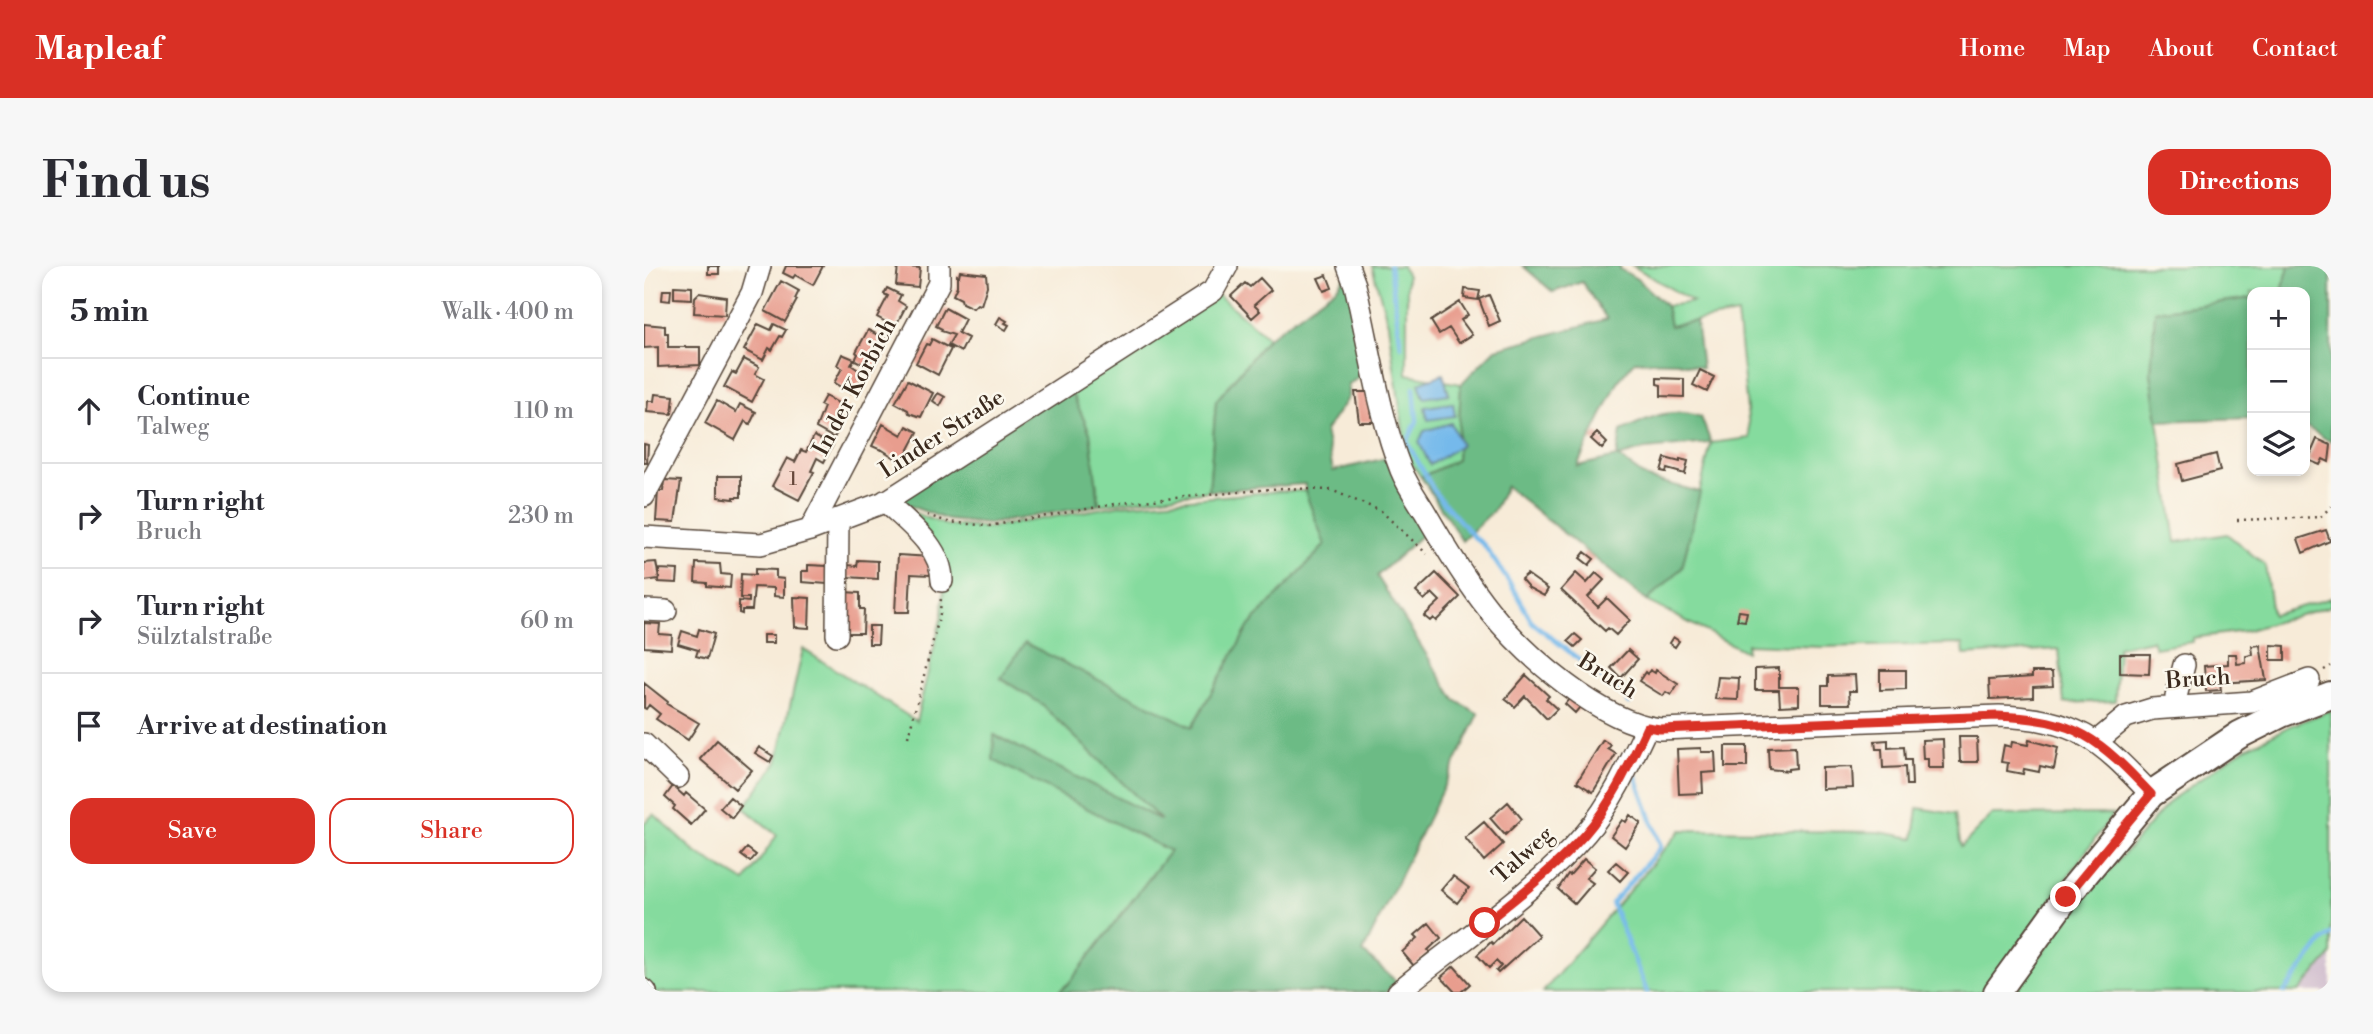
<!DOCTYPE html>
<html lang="en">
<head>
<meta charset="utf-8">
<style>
	:root { --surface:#fff; --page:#f7f7f7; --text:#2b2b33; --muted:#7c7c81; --line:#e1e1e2; --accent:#d93025 }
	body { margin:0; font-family:"Libre Bodoni",serif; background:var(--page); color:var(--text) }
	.controls { position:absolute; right:21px; top:21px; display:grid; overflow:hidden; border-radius:14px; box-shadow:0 4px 10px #0003 }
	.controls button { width:63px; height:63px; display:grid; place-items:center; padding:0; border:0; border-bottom:2px solid var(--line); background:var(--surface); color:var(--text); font:35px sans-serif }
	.stop { position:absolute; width:21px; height:21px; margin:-16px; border:5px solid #d93025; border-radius:50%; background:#fff }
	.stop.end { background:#d93025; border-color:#fff; box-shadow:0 2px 7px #0008 }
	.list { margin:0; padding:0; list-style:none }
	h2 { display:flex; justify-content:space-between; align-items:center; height:91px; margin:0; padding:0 28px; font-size:30px }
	h2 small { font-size:23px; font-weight:400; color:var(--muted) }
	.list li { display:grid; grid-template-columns:46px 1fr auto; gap:21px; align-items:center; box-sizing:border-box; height:105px; padding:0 28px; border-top:2px solid var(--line) }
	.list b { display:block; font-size:26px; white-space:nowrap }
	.list p { margin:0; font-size:23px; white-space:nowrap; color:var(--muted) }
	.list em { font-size:23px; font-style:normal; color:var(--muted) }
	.actions { display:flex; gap:14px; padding:21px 28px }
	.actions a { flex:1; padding:16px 0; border:2px solid var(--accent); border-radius:21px; text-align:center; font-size:24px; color:var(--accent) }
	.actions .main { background:var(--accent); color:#fff }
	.icon { flex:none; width:38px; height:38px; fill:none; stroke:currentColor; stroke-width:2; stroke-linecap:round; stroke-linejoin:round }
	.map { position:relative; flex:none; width:1687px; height:726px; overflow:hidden; border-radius:21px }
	header { display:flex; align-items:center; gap:42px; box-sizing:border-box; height:98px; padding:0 35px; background:var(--accent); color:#fff }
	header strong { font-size:33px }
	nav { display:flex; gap:38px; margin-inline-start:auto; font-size:24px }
	.intro { display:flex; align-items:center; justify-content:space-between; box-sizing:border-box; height:168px; padding:0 42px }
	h1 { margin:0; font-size:49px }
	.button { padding:18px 32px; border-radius:21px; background:var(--accent); color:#fff; font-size:24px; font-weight:700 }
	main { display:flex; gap:42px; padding:0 42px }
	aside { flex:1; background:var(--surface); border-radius:21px; box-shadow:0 4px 10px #0003 }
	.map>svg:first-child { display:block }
	.industrial { fill:#d0bdce }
	.green { fill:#85db9e; stroke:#60825e; stroke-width:2 }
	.forest { fill:#6cbb85; stroke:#547252; stroke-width:2 }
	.water { fill:#75b9eb; stroke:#587284; stroke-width:2 }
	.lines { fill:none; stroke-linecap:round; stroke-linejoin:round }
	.stream { stroke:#75b9eb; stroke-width:4.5 }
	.building { fill:#e89d8e }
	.minor-casing { stroke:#57473a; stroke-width:24 }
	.major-casing { stroke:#57473a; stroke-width:30 }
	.path { stroke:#57473a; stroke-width:2.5; stroke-dasharray:2 5; stroke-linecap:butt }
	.minor { stroke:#fff; stroke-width:21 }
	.major { stroke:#fff; stroke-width:26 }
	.route { stroke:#d93025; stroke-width:9 }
	.labels { text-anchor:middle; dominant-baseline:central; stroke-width:5; stroke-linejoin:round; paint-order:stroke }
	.number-label { font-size:19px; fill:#66473a }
	.street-label { font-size:23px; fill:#3b2a1e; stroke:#fbf7ec }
</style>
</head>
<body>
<header>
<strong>Mapleaf</strong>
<nav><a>Home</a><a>Map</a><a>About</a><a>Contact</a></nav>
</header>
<div class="intro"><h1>Find us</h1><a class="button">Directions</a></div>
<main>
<aside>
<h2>5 min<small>Walk · 400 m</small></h2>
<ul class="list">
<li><svg class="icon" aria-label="ahead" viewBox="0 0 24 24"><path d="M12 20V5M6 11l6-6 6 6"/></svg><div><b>Continue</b><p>Talweg</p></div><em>110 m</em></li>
<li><svg class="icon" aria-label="right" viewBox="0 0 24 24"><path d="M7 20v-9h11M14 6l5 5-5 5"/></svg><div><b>Turn right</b><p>Bruch</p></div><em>230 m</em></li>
<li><svg class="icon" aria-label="right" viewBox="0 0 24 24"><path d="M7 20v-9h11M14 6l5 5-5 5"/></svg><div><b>Turn right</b><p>Sülztalstraße</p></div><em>60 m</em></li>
<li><svg class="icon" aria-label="arrive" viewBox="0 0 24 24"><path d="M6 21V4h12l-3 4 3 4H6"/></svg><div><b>Arrive at destination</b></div></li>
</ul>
<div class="actions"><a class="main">Save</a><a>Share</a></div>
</aside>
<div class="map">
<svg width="1687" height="726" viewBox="0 0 1687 726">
	<rect width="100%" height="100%" fill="#fbf7ec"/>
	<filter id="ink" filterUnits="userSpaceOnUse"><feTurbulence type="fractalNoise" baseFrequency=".0143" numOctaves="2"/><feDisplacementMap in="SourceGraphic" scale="14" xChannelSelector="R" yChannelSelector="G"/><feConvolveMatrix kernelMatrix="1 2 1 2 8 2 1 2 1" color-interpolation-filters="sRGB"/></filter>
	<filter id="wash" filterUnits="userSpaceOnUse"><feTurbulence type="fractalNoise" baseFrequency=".00686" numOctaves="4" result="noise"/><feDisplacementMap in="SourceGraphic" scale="28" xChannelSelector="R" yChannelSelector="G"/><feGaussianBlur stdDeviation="1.57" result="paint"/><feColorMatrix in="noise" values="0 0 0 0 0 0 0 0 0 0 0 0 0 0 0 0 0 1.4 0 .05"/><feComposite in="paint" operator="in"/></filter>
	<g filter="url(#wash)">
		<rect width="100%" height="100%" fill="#f7ebd8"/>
		<!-- industrial -->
		<path class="industrial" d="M1687 689V726H1655Z"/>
		<!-- green -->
		<path class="green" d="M728 0H758L763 10V108L817 118 813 194 777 211 763 191 744 58Z
			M989 0H1645L1638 26H1608V32L1512 45 1507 107 1532 276 1583 268 1621 299 1628 349 1687 332V340L1601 365 1548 372V376L1511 382 1508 374 1474 381 1471 435 1420 437 1415 383 1320 389 1319 378 1177 381 1103 378 1102 386 1003 335 1038 302 1067 177 1106 172 1093 48 1026 60 1022 40 1049 36Z
			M572 27 624 72 572 135 565 225 455 239 446 167 425 121Z
			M637 225H661L681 279 605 360 547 462 381 377 357 413 396 437 519 556 351 469 350 494 526 585 425 717 414 726H12L0 717V557L10 548 51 586 101 616 133 569 100 542 133 496 159 383 272 455 298 349 301 306 249 239 302 259 344 262 477 239Z
			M1687 444V689L1655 726H1370L1433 641 1527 534 1594 486 1646 460Z
			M1274 542 1311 548 1317 581 1348 549 1469 548 1341 726H899L1037 564 1235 566 1270 572Z"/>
		<!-- forest -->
		<path class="forest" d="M707 0 735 97 704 119V131L681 165 689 205 755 189 790 258 733 310 811 434 835 448 719 686 753 716 742 726H414L425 717 526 585 349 494 350 469 517 554 396 437 357 412 381 377 548 461 605 360 681 279 661 225V218L565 225 572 135 624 72 693 21Z
			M879 0H976V3L993 13 1022 40 1026 60 1052 55 1058 102 1034 96 991 95 975 114 933 200 973 191 977 165C1005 152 1026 140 1057 151L1067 177 1002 183 974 191 1003 212 1056 226 1038 302 1003 335 862 220 850 244 818 275 777 211 813 194 817 118 852 83 963 53 938 16 909 26Z
			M1645 0H1687V176L1661 160V26H1638Z
			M1608 32V152L1514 155 1507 107 1511 45Z
			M425 121 446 167 455 239 344 258 304 254 250 234Z"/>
		<!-- water -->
		<path class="water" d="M799 108 805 128 780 132 775 117Z
			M809 137 811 150 784 154 781 141Z
			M807 157 817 179 786 199 775 176 780 165Z"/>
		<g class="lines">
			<!-- stream -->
			<path class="stream" d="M746 0 757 80
				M770 122 773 155 763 176 792 228 830 271 840 279 867 319 888 356 978 428 985 437
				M991 508 1017 581 968 637 1003 726
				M1640 726 1679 675 1687 668"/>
		</g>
		<g id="blocks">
			<!-- building -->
			<path class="building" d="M64 0H75V8H64Z
				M142 0H179L169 19 151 9 149 12 139 7Z
				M254 0 276 2 274 21 252 19Z
				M316 5 342 8 343 20 337 39 333 38 329 42 318 37 317 33 309 29 313 20V9L315 10Z
				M683 9 688 22 680 25 674 12Z
				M616 12 627 24 610 39 616 45 608 52 587 30 601 17 606 21Z
				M137 15 155 25 151 33 153 34 141 56 121 45Z
				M30 20 48 21V33L30 32Z
				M243 22 257 29 254 35 262 40 251 61 233 51 244 30 240 28Z
				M821 23 836 25 834 34 820 32Z
				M19 24H27L26 35 18 34Z
				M55 27 82 31 81 49 50 47 51 31Z
				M845 29 856 55 845 60 835 33Z
				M816 36 824 49 817 54 828 69 815 77 805 62 795 68 787 55Z
				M301 42 321 53 314 67 324 72 317 86 304 79 310 69 297 65 298 63 292 60Z
				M356 51 363 55 361 57 365 59 362 64 352 58Z
				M0 58 21 60V67H24V81H56V99L14 101V81L0 82Z
				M114 58 127 64 130 58 142 64 138 71 136 70 128 84 125 82 119 94 100 84Z
				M224 64 244 74 229 103 211 94 214 88 212 86Z
				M288 73 307 83 294 109 272 97 282 78 285 79Z
				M198 88 210 93 207 99 219 107 216 114 217 117 208 127 190 117 198 102 193 99Z
				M100 93 115 101 111 108 120 113 108 136 80 121 88 106 92 108Z
				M1056 104 1070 111 1063 126 1049 119Z
				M1013 112 1040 113V131L1017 130V119L1013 118Z
				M264 114 289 127 277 151 265 147 264 144 251 137Z
				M711 126H725L729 156H715Z
				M294 127 301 131 296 140 289 135Z
				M11 128 30 130 28 148 3 146 4 135H10Z
				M181 130 207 144 202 148 190 172 172 162 180 141 176 139Z
				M73 135 92 146 96 138 112 146 106 158 101 155 91 174 61 157Z
				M239 158 258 169 263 160 274 166 262 189 251 192 237 183V184L228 180Z
				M953 167 963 177 958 183 947 173Z
				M170 170 189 179 180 196 173 192 167 205 170 206 155 234 128 220 143 192 151 196 157 184 162 186Z
				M1673 173 1687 179 1685 196 1679 193 1676 199 1664 194Z
				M0 178 4 179 3 197H0Z
				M1572 188 1576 205 1538 215 1534 198Z
				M1021 192 1036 196V193L1044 195 1041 208 1023 203 1022 206 1017 205Z
				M74 210H97V231H90V233L74 231Z
				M20 214 37 215 31 256 12 255 14 225H19Z
				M1682 264 1686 275 1659 287 1654 273Z
				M941 286 950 293 945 299 936 292Z
				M254 289 287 291 286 309 267 308 265 346H251Z
				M214 294 234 295V313L203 311 204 299 213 300Z
				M12 296 15 313V303L34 304 33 317 14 316 15 313 0 315V297Z
				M52 297 76 298 77 308 87 309 86 322 63 320V317L51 316Z
				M164 299 184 300 183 318 158 316V305H164Z
				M111 303 132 304V312L140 313V331L130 330V322L110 321 108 344H98V348L95 347V335L105 336V332H96L97 308 111 309Z
				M792 307 816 331 792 355 789 352 786 355 780 350 796 335 788 327 780 334 772 326Z
				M932 307 943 317 952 307 960 314 944 331 954 341 963 332 986 354 972 369 964 362 961 365 917 324Z
				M883 308 904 323 900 330 885 322 877 313Z
				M199 326 216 327V343H220L219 367H201Z
				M150 331 166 332 165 362 151 361Z
				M1095 345 1103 346 1101 355 1093 354Z
				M0 357 16 358 15 368 28 369 27 383 0 381Z
				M225 360H235L234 378H225Z
				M55 363 70 368 63 393 52 390 54 384 34 378 38 365 53 370Z
				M931 368 938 374 931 381 924 375Z
				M119 369H130V377H119Z
				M1029 371 1035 375 1031 381 1025 377Z
				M1616 379 1622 414 1576 417 1577 424 1562 425 1560 400 1584 398V388H1592L1593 398 1602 397V390L1609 389 1608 380Z
				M1627 379 1641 380V394H1627Z
				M984 384 994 393 977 412 967 402Z
				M1476 388H1506L1505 408 1476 407Z
				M1135 402V421H1155V439L1136 440 1135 424H1111V403Z
				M1006 404 1011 407 1012 404 1034 418 1027 429 1022 426 1019 430 995 415 1001 406 1003 408Z
				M1236 404H1262V423L1236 424Z
				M1388 406H1408L1409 420 1389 421V431L1346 433 1345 414 1388 411Z
				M882 409 905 430 902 433 913 443 903 453 881 430 871 441 861 433Z
				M1211 409 1212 425H1205L1206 438H1178V420H1184V410Z
				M1074 411 1095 412 1094 434 1071 433Z
				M0 417 24 436 23 438 55 457 44 474 12 453 16 448 5 439 2 443 0 442Z
				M925 433 936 441 931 447 921 438Z
				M1315 471H1333L1334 496H1316Z
				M1299 473 1300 502H1284V493H1279L1278 474Z
				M73 474 108 504 91 523 56 493Z
				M959 474 967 479 964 483 972 488 949 526 933 516Z
				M1244 474V482L1260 481 1261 494H1267L1268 519H1262L1261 501 1239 502 1238 483H1232L1231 475Z
				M1385 474 1414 482 1410 503 1396 500 1395 506 1380 503 1379 508 1363 505 1364 497 1357 496 1360 479 1367 481 1368 476 1384 479Z
				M1081 480H1103V501H1081Z
				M115 481 129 490 126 496 111 487Z
				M1151 481 1152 502 1144 503V505L1125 503 1124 482Z
				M1057 482V486H1071L1072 506 1058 507 1059 527 1035 528 1033 483Z
				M1208 501 1209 522 1178 523V502Z
				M29 520 40 530 42 527 61 543 47 559 29 543 31 540 21 531Z
				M86 531 97 540 88 552 76 542Z
				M864 536 878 553 861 569 846 552Z
				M986 549 997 557 981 581 967 570 978 554 982 556Z
				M840 556 859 578 840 595 821 572Z
				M103 582 112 589 106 596 97 589Z
				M940 593 951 602 942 612 949 617 931 638 914 623 924 608 926 609Z
				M972 596 984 606 976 615 964 604Z
				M809 610 825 622 813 637 797 624Z
				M877 650 895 670 854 707 852 705 857 700 852 695 845 702 833 689 847 676 849 678Z
				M785 657 797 672 784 684 786 686 770 700 758 686 774 672 771 669Z
				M810 700 826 718 817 726H811L797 711Z"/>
		</g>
	</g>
	<g filter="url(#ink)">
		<use href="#blocks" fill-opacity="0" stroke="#57473a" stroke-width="2"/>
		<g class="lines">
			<!-- minor casing -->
			<g class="minor-casing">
				<path id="minor" d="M704 0 711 19C725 78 735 149 757 204 763 219 773 233 781 246 800 279 821 314 845 344 882 390 956 456 1016 463L1355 450C1433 453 1455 473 1507 528
					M0 230 108 27 116 0
					M241 235C264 257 298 281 298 315
					M166 264 295 17V0
					M0 271 117 278 166 264 243 235 569 25 583 0
					M0 344 22 345
					M193 369 194 253
					M1532 441V431L1540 399
					M1452 476 1482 451 1508 443 1608 436 1665 414
					M0 478 34 511
					M0 724 2 726
					M754 726C815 675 890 628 942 567 968 537 986 497 1003 461"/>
			</g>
			<!-- major casing -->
			<g class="major-casing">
				<path id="major" d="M1353 726 1422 631 1507 528 1595 469 1637 448 1687 429"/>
			</g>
			<!-- path -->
			<path class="path" d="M283 249 304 256 345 260 477 237 638 222 687 224 737 245 783 288
				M1593 254 1677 251 1687 240
				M1680 404 1687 400
				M264 471 296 348 297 331"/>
			<!-- minor -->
			<use href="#minor" class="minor"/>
			<!-- major -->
			<use href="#major" class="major"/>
		</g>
	</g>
	<g class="lines" filter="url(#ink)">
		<!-- route -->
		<path class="route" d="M841 657C876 629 912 601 941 568 968 537 986 497 1003 461L1016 463 1354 450C1433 453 1455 473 1507 528L1422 631"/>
	</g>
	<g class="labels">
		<!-- number labels -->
		<g class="number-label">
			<text x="149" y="213">1</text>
		</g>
		<!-- street labels -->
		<g class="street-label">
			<text transform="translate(211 121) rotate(-62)">In der Korbich</text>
			<text transform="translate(298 168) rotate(-33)">Linder Straße</text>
			<text transform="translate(964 410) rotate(32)">Bruch</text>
			<text transform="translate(1554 413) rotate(-4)">Bruch</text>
			<text transform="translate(879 589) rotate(-42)">Talweg</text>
		</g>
	</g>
</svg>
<div class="controls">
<button>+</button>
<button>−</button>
<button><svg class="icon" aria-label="layers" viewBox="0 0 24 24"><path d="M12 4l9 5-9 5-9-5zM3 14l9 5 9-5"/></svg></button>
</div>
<div class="stop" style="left:841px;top:657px"></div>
<div class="stop end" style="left:1422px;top:631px"></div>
</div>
</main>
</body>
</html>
